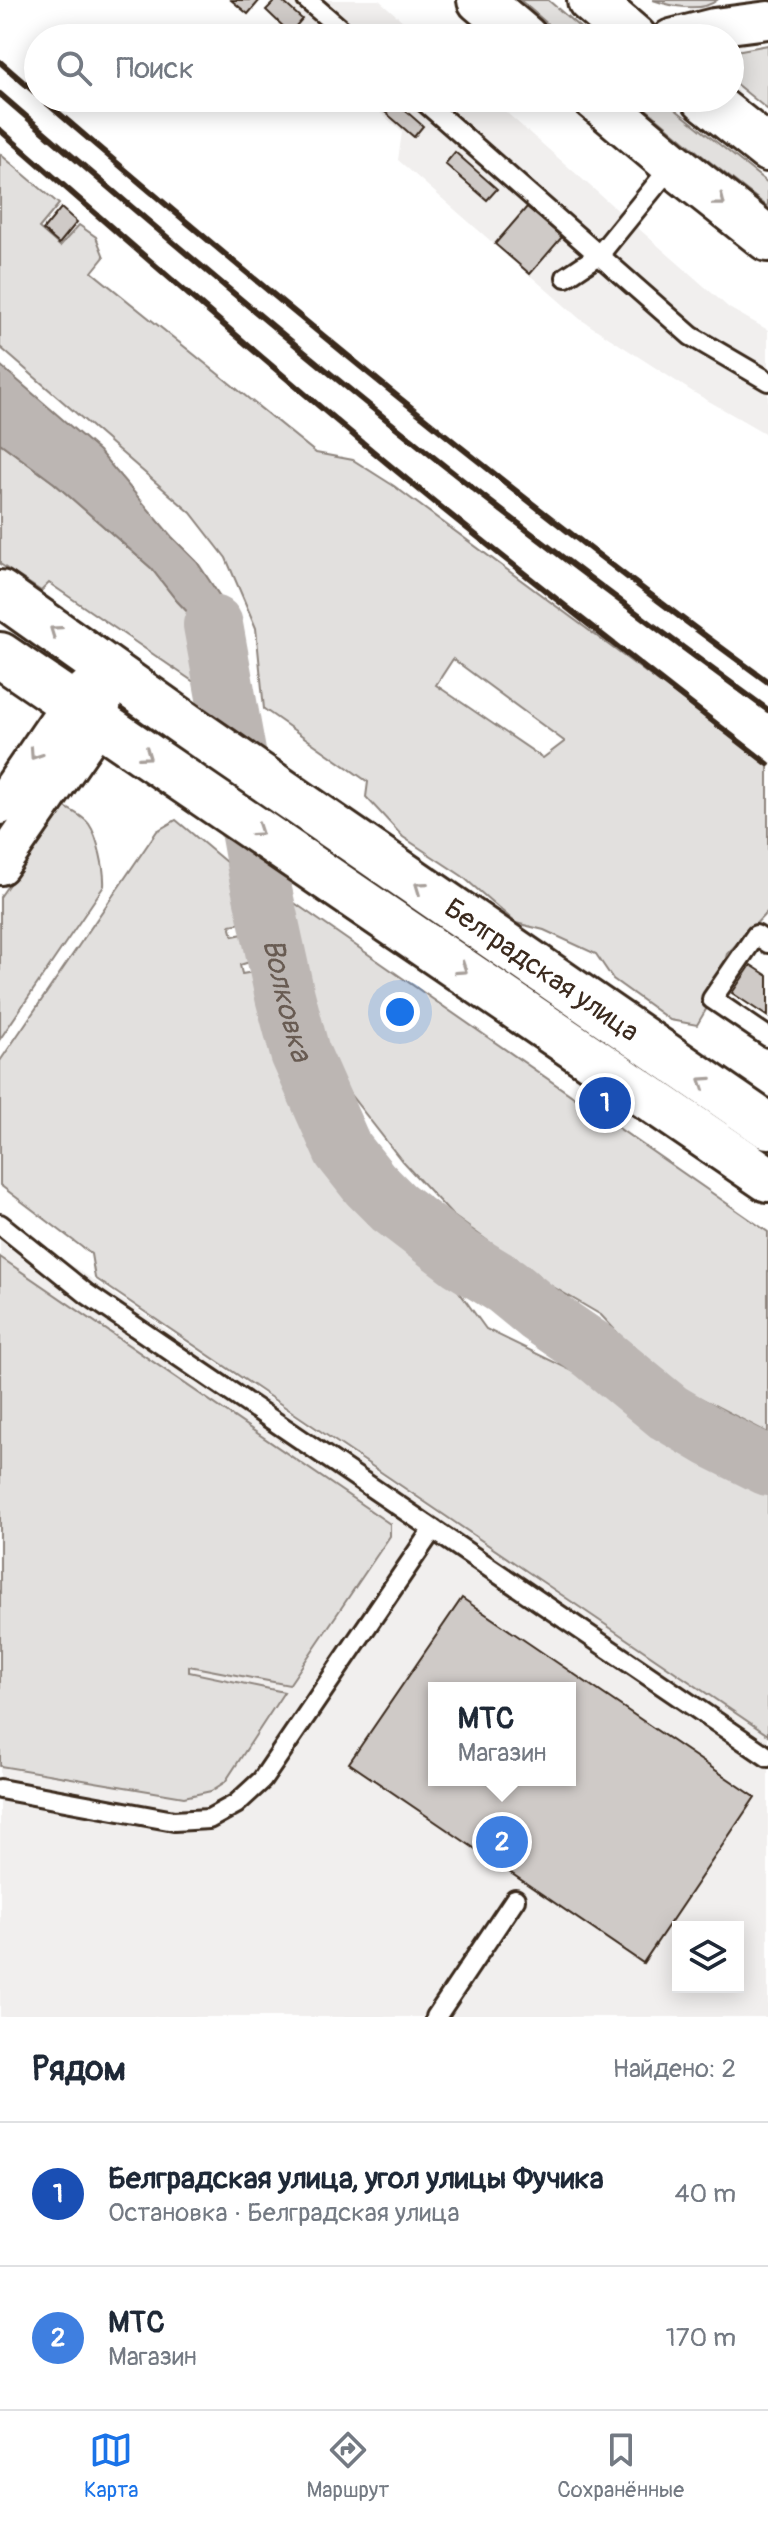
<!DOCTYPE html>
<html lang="ru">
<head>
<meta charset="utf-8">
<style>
	:root { --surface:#fff; --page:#f6f6f7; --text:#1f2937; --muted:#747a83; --line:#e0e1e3; --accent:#1a73e8 }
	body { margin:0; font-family:Pangolin,sans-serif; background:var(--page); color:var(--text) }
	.controls { position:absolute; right:24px; bottom:24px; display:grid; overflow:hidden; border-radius:0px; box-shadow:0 4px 20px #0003 }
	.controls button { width:72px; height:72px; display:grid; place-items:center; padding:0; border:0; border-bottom:2px solid var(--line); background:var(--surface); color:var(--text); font:40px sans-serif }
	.you { position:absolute; left:400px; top:1012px; width:28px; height:28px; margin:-20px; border:6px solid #fff; border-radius:50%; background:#1a73e8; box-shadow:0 0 0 12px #1a73e833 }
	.badge { display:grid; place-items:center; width:52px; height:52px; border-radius:50%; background:var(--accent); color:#fff; font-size:26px; font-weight:700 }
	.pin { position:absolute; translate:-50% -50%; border:4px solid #fff; box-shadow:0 2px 8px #0006 }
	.popup { position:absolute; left:428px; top:1682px; width:148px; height:104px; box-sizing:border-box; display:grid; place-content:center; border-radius:0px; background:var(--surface); filter:drop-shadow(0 2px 6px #0005); font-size:26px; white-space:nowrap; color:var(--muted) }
	.popup b { font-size:30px; color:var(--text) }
	.popup::after { content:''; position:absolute; left:50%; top:100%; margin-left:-16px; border:16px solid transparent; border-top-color:var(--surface) }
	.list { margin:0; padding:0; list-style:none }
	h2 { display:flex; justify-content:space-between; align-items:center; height:104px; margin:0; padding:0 32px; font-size:34px }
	h2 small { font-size:26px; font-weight:400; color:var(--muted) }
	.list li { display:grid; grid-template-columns:52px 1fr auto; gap:24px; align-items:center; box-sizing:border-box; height:144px; padding:0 32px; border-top:2px solid var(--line) }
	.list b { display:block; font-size:30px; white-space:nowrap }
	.list p { margin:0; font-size:26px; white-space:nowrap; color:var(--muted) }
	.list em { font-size:26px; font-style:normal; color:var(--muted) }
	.icon { flex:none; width:44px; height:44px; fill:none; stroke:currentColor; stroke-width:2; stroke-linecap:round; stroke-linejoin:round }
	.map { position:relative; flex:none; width:768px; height:2017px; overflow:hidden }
	.search { position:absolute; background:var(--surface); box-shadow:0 4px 20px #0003; left:24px; right:24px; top:24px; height:88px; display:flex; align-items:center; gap:20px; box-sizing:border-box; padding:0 28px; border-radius:44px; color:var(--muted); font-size:30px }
	.sheet { height:392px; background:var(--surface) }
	nav { display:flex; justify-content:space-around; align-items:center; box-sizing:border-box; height:112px; border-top:2px solid var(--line); background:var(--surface); font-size:22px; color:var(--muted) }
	nav a { display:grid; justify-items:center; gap:4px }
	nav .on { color:var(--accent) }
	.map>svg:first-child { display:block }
	.built { fill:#f1efee; fill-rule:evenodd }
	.green { fill:#e2e0de; stroke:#8e857e; stroke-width:2; fill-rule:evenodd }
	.water { fill:#bcb6b3; stroke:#887e77; stroke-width:2 }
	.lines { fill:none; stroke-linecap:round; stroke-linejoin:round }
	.river { stroke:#bcb6b3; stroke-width:60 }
	.building { fill:#cfcac7; stroke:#3b2a1e; stroke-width:2; fill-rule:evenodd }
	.service-casing { stroke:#3b2a1e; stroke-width:24 }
	.minor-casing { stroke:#3b2a1e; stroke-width:42 }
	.tertiary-casing { stroke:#3b2a1e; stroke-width:50 }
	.primary-casing { stroke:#3b2a1e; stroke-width:50 }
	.service { stroke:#fff; stroke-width:18 }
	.minor { stroke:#fff; stroke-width:36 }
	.tertiary { stroke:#fff; stroke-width:44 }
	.primary { stroke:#fff; stroke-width:44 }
	.rail { stroke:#3b2a1e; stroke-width:6 }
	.oneway { stroke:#a79f9a }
	.labels { text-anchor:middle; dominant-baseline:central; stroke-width:6; stroke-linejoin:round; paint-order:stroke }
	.street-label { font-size:28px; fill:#3b2a1e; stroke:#fff }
	.water-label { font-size:30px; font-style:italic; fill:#685b52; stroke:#fff }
</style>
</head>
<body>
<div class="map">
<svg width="768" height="2017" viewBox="0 0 768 2017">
	<rect width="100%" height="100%" fill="#fff"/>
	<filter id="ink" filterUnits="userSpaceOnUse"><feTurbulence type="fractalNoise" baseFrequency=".0125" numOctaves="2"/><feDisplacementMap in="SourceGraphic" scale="16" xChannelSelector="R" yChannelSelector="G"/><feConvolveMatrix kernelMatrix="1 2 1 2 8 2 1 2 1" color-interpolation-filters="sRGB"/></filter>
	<g filter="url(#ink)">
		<!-- built -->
		<path class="built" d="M274 0H379L422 38H295L264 10Z
			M364 98H490L729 308 768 330V435L693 392 580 319 398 160 402 132Z
			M0 1217 768 1736V2017H0ZM434 1688H570V1780H434ZM678 1927H738V1987H678Z"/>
		<!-- green -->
		<path class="green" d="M520 0H548L592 38H564Z
			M653 0H717C702 13 670 6 653 0Z
			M768 45V110L730 79V52Z
			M633 98H661L768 183V207L705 158Z
			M0 154 59 204 39 228 60 246 79 225 96 237 104 257 92 272 316 453 353 460 394 486 768 763V911L727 954 715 994 697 1025 670 1020 613 979 596 954 544 930 516 923 462 876 403 837 366 797 368 782 264 709 256 628 226 558 191 513 0 347ZM453 659 564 741V742L543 758 436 685Z
			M0 443 54 483 151 568 177 601 197 622 205 661 207 691 49 583 41 591 0 564Z
			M63 806C72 811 83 816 89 824 98 837 105 871 104 886L0 1039V897Z
			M176 820 239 873 248 922 230 925 233 936 253 932 257 951 254 953 256 960 240 965 242 974 259 971 278 1058 287 1087 308 1130 330 1163 358 1196 387 1223 439 1264 486 1329 583 1376 687 1452 745 1484 768 1492V1735L95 1278 91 1254 0 1185V1061L157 831Z
			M283 895 768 1232V1433L658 1376 601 1315 543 1281 452 1215 402 1161 349 1093 312 1022Z
			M0 1257 390 1524V1536L289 1685 189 1666V1672L284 1692 225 1782 211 1791 184 1797 0 1766Z"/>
		<!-- water -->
		<path class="water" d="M0 365 99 451 172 537 197 562 219 595 233 648 246 711H237L207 691 205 661 197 622 177 601 151 568 54 483 0 443Z"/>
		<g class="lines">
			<!-- river -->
			<path class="river" id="s1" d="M213 625 256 863 285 996 300 1053 343 1150 370 1184 393 1207 460 1258 506 1286 540 1314 594 1351 668 1412 712 1438 768 1466"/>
		</g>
		<!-- building -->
		<path class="building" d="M231 0H260L248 14Z
			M276 0H281L302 19 290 33 266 10Z
			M373 98H391L423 126 414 137 371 100Z
			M455 152 497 189 487 200 445 164Z
			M527 207 562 237 530 274 495 244Z
			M61 208 77 222 59 244 43 230Z
			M751 965 768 976V1017L732 993Z
			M462 1598 755 1797 643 1963 349 1763ZM434 1688H570V1780H434Z"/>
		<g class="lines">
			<!-- service casing -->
			<g class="service-casing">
				<path id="service" d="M307 0 351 38
					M420 98 691 336 768 381
					M566 277 599 255 673 164
					M768 943 756 935 712 999 768 1037
					M0 1224 87 1294 768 1757
					M0 1789 174 1821 209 1819 236 1804 262 1780 433 1529
					M436 2017 515 1899"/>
			</g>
			<!-- minor casing -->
			<g class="minor-casing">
				<path id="minor" d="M671 38 714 27 768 20
					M0 806 71 702 90 685
					M0 866 99 723 109 669"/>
			</g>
			<!-- tertiary casing -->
			<g class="tertiary-casing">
				<g id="tertiary">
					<path id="s2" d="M0 593 189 727 768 1126"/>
					<path d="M0 655 768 1179"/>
				</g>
			</g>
			<!-- primary casing -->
			<g class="primary-casing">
				<path id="primary" d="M480 0 525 38
					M590 0 634 38
					M595 98 673 164 768 239
					M704 98 768 149"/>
			</g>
			<!-- service -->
			<use href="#service" class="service"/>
			<!-- minor -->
			<use href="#minor" class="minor"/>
			<!-- tertiary -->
			<use href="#tertiary" class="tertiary"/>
			<!-- primary -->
			<use href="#primary" class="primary"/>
			<!-- rail -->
			<path class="rail" d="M0 62 38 95
				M0 94C134 210 269 325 407 436 525 531 646 621 768 710
				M41 98C277 301 517 499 768 682
				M0 130C128 242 256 354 387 463 511 566 640 664 768 764"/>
		</g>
		<!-- one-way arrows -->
		<defs><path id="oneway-chevron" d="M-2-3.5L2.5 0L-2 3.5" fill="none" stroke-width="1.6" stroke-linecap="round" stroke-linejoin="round" transform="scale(2)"/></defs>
		<g class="oneway">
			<use href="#oneway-chevron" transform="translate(720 201) rotate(38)"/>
			<use href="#oneway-chevron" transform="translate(55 631) rotate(-145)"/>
			<use href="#oneway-chevron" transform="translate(35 754) rotate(124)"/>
			<use href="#oneway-chevron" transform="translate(146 755) rotate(35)"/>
			<use href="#oneway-chevron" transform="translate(258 831) rotate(34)"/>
			<use href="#oneway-chevron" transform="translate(420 887) rotate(-145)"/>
			<use href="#oneway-chevron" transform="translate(462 969) rotate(34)"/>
			<use href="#oneway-chevron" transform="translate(704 1082) rotate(-146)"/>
		</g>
	</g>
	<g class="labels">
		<!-- street labels -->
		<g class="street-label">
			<text stroke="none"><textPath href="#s2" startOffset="660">Белградская улица</textPath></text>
		</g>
		<!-- water labels -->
		<g class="water-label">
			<text stroke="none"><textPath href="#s1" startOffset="382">Волковка</textPath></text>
		</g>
	</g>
</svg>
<div class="controls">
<button><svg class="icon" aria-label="layers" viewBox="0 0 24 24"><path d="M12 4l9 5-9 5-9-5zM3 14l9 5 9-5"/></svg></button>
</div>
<div class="you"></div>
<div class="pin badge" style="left:605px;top:1103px;background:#1a4fb4">1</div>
<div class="pin badge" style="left:502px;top:1842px;background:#3f7fe0">2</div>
<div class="popup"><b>МТС</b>Магазин</div>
<div class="search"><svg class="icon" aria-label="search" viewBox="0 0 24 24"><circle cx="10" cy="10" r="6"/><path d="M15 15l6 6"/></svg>Поиск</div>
</div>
<section class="sheet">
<h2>Рядом<small>Найдено: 2</small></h2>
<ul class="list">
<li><span class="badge" style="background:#1a4fb4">1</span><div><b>Белградская улица, угол улицы Фучика</b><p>Остановка · Белградская улица</p></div><em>40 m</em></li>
<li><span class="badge" style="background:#3f7fe0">2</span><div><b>МТС</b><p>Магазин</p></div><em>170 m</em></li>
</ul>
</section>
<nav>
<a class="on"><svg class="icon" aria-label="map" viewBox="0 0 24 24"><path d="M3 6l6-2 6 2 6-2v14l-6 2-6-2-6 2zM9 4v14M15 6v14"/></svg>Карта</a>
<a><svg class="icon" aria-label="directions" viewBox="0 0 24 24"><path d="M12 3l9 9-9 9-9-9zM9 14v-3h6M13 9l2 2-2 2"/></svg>Маршрут</a>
<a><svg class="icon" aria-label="saved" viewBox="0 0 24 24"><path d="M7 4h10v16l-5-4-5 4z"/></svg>Сохранённые</a>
</nav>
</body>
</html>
